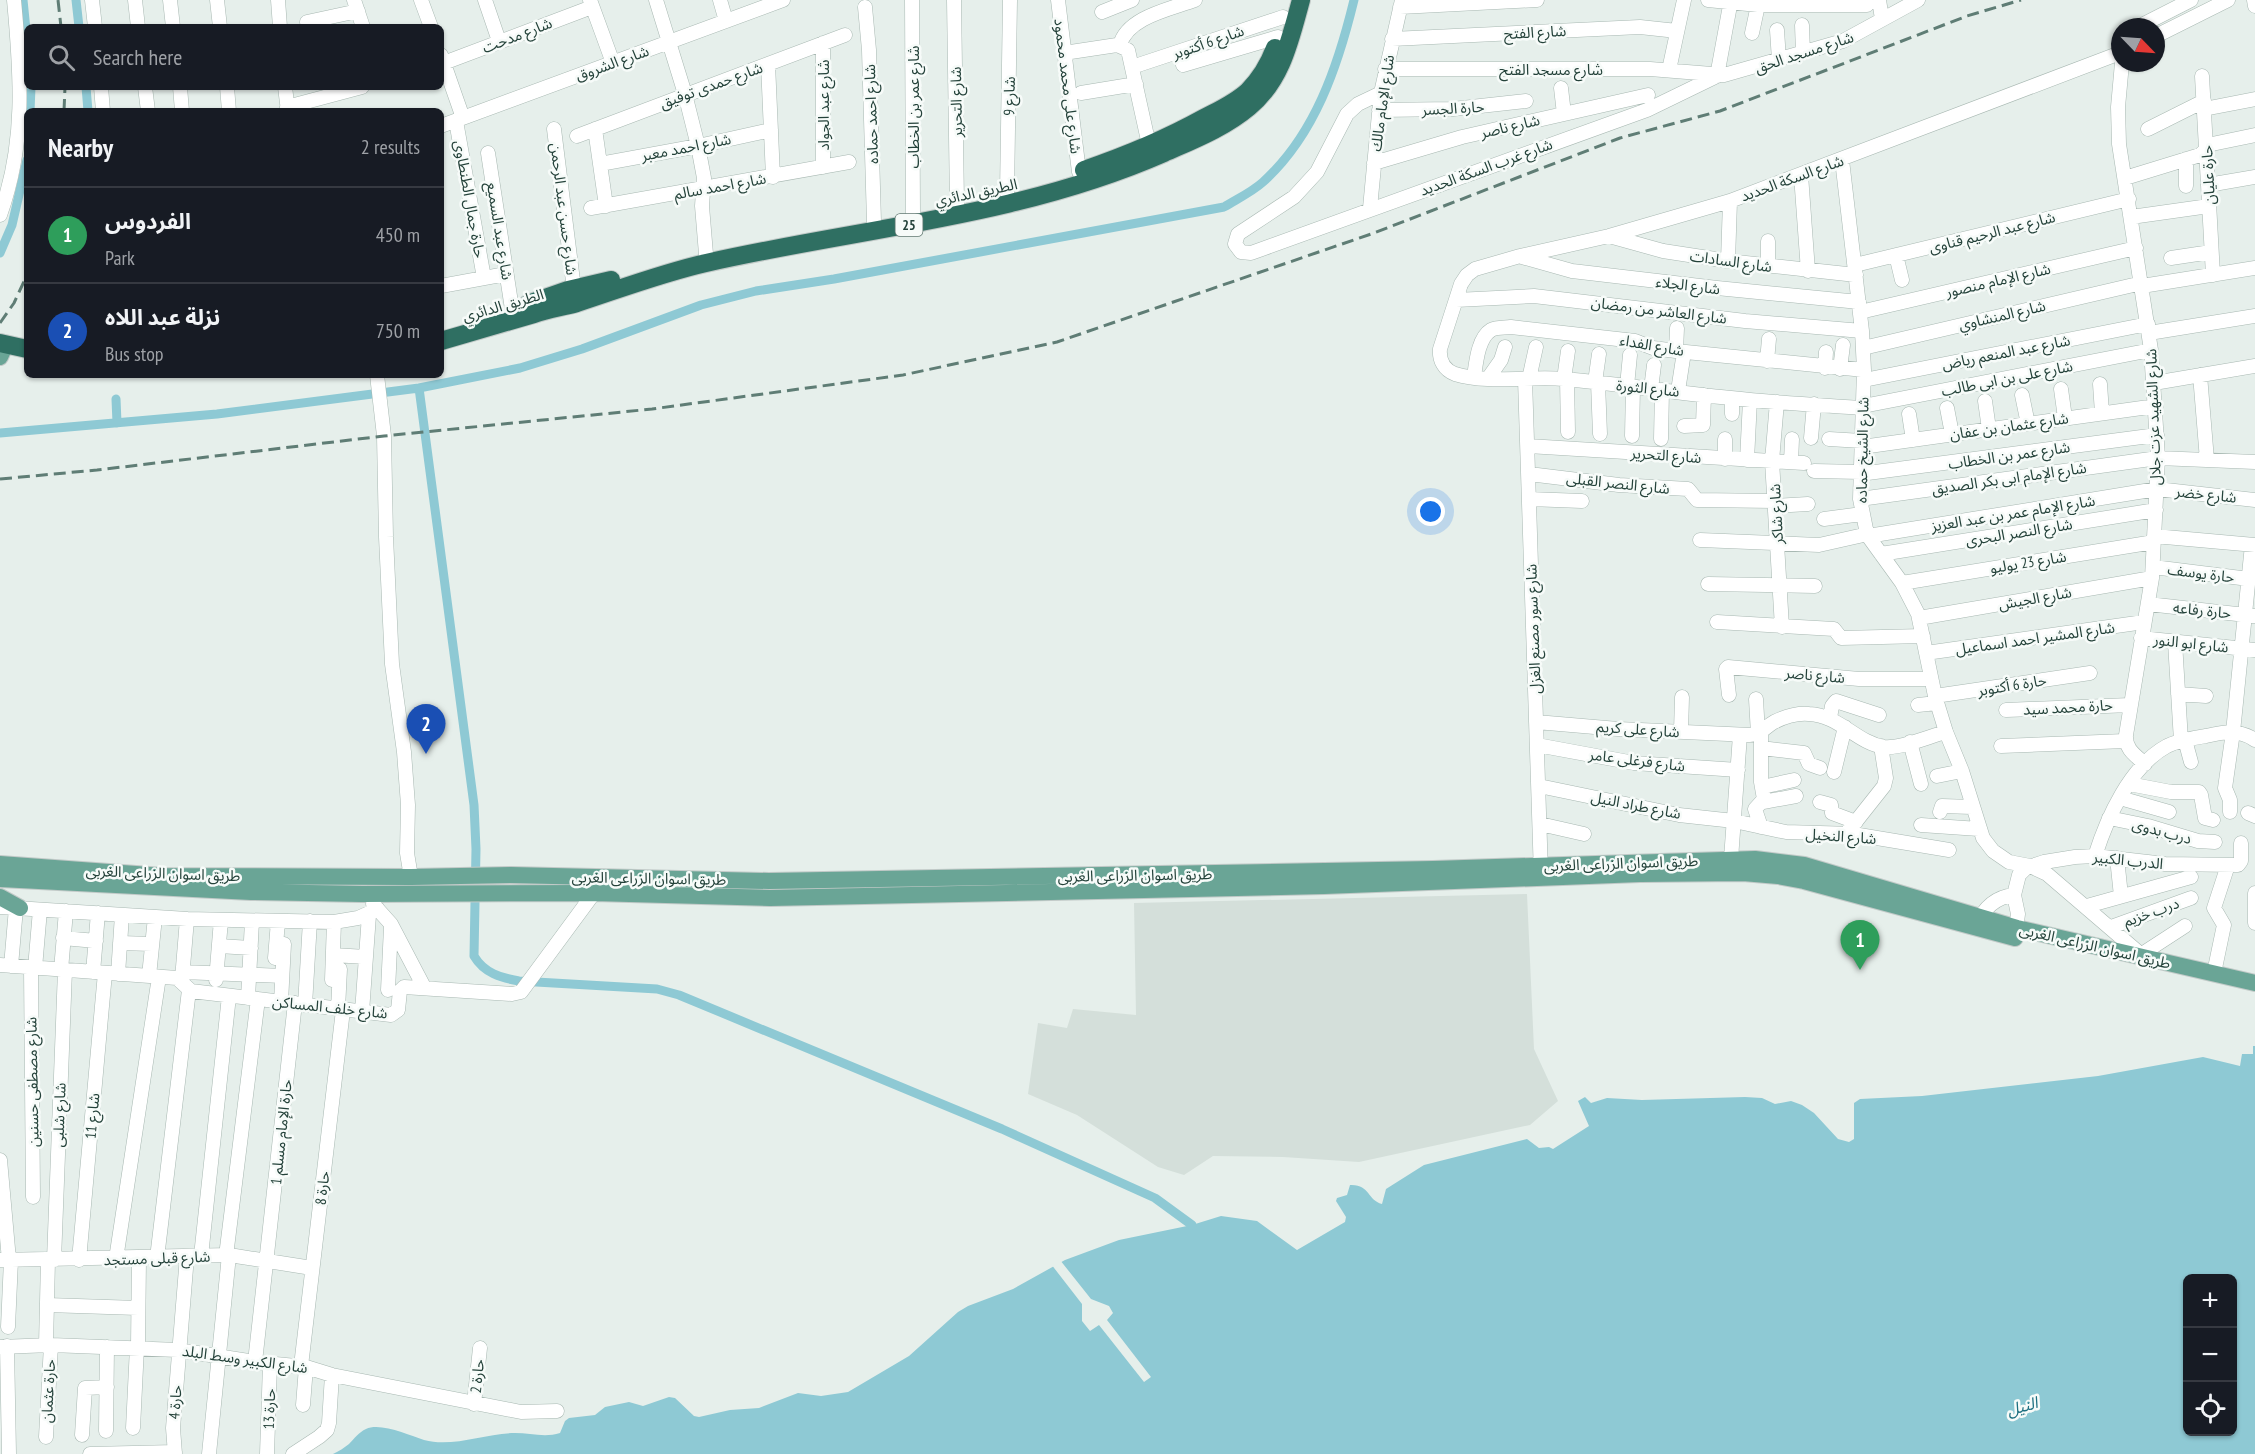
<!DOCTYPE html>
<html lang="en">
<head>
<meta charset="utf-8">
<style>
	:root { --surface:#171b24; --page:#242831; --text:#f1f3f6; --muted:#9ea1a6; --line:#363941; --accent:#0b8043 }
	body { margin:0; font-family:"PT Sans Narrow","Noto Sans Arabic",sans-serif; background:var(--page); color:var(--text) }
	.controls { position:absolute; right:18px; bottom:18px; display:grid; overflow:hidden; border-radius:9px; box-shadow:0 2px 4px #0004 }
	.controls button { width:54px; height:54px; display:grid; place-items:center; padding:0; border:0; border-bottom:2px solid var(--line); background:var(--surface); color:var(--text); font:30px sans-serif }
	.compass { position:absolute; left:2111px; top:18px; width:54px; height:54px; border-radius:50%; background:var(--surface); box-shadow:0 2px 4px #0004; rotate:115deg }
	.you { position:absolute; left:1431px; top:512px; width:21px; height:21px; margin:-15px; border:4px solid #fff; border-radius:50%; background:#1a73e8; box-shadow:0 0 0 9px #1a73e833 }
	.badge { display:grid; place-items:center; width:39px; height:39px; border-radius:50%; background:var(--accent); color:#fff; font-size:20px; font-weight:700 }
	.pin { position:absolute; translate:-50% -50px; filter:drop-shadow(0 2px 3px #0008) }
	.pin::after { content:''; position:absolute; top:32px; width:21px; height:18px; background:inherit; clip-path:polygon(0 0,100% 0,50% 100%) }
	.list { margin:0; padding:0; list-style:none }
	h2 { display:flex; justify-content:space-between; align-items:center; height:78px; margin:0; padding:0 24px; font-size:26px }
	h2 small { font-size:20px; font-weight:400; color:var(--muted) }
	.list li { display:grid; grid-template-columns:39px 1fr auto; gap:18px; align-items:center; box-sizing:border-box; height:96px; padding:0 24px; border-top:2px solid var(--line) }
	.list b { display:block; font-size:22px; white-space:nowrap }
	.list p { margin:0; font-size:20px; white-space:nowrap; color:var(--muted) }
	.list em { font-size:20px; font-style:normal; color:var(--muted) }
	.icon { flex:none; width:33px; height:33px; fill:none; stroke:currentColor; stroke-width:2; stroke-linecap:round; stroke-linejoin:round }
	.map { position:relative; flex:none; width:2255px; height:1454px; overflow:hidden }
	.search { position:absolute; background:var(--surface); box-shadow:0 2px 4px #0004; left:24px; top:24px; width:420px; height:66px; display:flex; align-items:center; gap:15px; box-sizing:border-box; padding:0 21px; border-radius:9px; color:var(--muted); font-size:22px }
	.panel { position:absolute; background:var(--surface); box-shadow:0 2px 4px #0004; left:24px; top:108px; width:420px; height:270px; border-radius:9px }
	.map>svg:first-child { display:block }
	.built { fill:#d4dfda }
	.water { fill:#8ec9d4; fill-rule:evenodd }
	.pier { fill:#e6efeb }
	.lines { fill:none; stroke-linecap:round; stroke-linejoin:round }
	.canal { stroke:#8ec9d4; stroke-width:9 }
	.minor-casing { stroke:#a8b8b2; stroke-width:15 }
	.major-casing { stroke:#c2cac8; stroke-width:18 }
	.highway-casing { stroke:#c2cac8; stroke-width:20 }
	.minor { stroke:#fff; stroke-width:14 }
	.major { stroke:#6aa596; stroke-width:16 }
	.highway { stroke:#2f6f62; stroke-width:18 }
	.rail { stroke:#5f7d75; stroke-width:3; stroke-dasharray:12 6; stroke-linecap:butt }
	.labels { text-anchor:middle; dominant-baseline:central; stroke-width:5; stroke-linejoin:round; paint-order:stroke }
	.shield { fill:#f7fbf9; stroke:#637a73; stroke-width:1.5 }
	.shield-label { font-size:14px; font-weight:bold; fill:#24423a }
	.street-label { font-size:15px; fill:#24423a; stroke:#f7fbf9 }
	.water-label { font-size:16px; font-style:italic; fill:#1c6f80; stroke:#f7fbf9 }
</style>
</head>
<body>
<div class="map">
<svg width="2255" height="1454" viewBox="0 0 2255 1454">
	<rect width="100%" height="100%" fill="#e6efeb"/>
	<!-- built -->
	<path class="built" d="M1527 894 1534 1049 1558 1101 1530 1125 1359 1162 1283 1157 1213 1156 1184 1175 1158 1167 1077 1115 1028 1094 1038 1023 1067 1028 1073 1009 1136 1015 1134 903Z"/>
	<!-- water -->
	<path class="water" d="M2253 1046H2255V1454H333C339 1451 344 1448 349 1444 354 1439 359 1432 366 1429 380 1422 409 1435 424 1440 453 1448 485 1433 515 1433 530 1433 545 1438 560 1433L565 1421 569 1418 595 1415 605 1407 629 1402 643 1406 669 1397 675 1398 694 1416 699 1417 730 1410 759 1408 798 1393 821 1396 848 1392 909 1356 958 1312 968 1306 1013 1289 1065 1260 1119 1240 1192 1225 1221 1216 1257 1221 1297 1250 1345 1222 1346 1217 1336 1201 1337 1198 1347 1195 1350 1185C1370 1184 1367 1200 1382 1204L1386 1189 1424 1165 1527 1139 1539 1148 1549 1147 1553 1149 1589 1126 1578 1101 1585 1097 1591 1103 1607 1098 1642 1100 1745 1097 1762 1098 1775 1104 1791 1101 1802 1105 1814 1113 1838 1139 1849 1142 1854 1139V1103L1860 1099 1922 1096 2098 1076 2203 1057 2240 1066 2242 1054H2253ZM2188 1278H2232V1432H2188Z"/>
	<!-- pier -->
	<path class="pier" d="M1060 1260 1091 1299 1109 1306 1113 1313 1107 1320 1151 1377 1144 1382 1099 1325 1090 1331 1082 1321V1304L1051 1264Z"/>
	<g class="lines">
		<!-- canal -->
		<path class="canal" d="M23 0 27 40
			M76 0 79 27
			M86 87 88 111
			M30 111 31 87
			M0 253 12 225 27 160
			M419 388 474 805 476 849 474 956C484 973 501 978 519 981L657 989 679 995 1002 1129 1155 1198 1192 1225
			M116 399 117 423
			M0 433 217 414 419 388 520 368 582 349 701 305 756 291 834 279 1224 207C1237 199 1252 192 1263 182 1315 135 1338 66 1354 0"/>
		<!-- minor casing -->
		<g class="minor-casing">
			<path id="minor" d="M92 0 95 27
				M135 0 138 27
				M170 0 173 27
				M217 0 220 27
				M278 0 280 27
				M354 0 363 27
				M421 0 431 27
				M485 0 499 41
				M590 0 613 63
				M656 0 685 94 698 146 704 178 702 206 706 254
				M720 0 726 21
				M912 0 913 213
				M954 0 957 204
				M1058 0 1079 172
				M1708 0 1758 5H1867
				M1879 0 1882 19
				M2254 0 2255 6
				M865 7 869 50 874 222
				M1400 7 1537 0
				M1102 12 1132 0
				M307 22 358 11
				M1802 25 1803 53
				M2138 27 2191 0
				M1777 30 1779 60
				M1752 33 1758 5
				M2156 36 2228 0
				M1392 39 1640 27 1677 31
				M823 43V167
				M1120 45C1127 17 1171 9 1195 0
				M1064 53 1117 45 1128 50 1149 145
				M441 55 463 118
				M2122 63 2118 107 2119 144 2151 350 2158 458 2152 578 2126 735C2125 749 2135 755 2145 764
				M441 64 592 7
				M768 64 773 177
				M1183 65 1278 37
				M1132 67 1283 17
				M1385 69H1650L1724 75 1843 41 1918 0
				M1669 70 1684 0
				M1717 76 1731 0
				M2202 76 2213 275
				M101 87 103 111
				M145 87 148 111
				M180 87 182 111
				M227 87 229 111
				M285 87 288 111
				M1561 88 1564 114
				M1081 93 1136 84
				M1381 93 1358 104 1347 114 1317 172 1294 197 1238 234 1235 244 1241 252 1251 253 1647 110 1717 76
				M287 107 362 87
				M2204 109 2255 99
				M1379 110 1453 109 1526 101
				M456 121 484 278
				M441 126 783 0
				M554 129 574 289
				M595 129 606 206
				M2148 129 2204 101
				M577 136 845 35
				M488 153 512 309
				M2186 159V186
				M1842 160 1862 331 1864 370 1860 499 1866 529 1868 536 1902 583 1918 614 1935 696 1946 732 1962 771 1983 838 1993 851 2009 862 2030 866 2047 874 2145 958
				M1374 163 1462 137 1648 95
				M600 164 698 146 771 130
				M1801 175 1808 271
				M2125 178 2200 155 2212 144 2255 135
				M2208 185 2255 177
				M1007 193 1010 0
				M591 208 849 162
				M1370 208 1381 93 1402 0
				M0 215C26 143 21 75 14 0
				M2131 217 2209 206
				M1609 236 1663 251 1728 261 1856 275
				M1768 241V266
				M1896 255 1902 280
				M1522 257 1572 271 1717 288 1859 302
				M2171 258 2211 252
				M1728 261 1730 201
				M1855 265 2129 199
				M441 286 506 274
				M2142 286 2255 268
				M1456 300 1534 296 1745 321 1862 331
				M1860 312 2136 248
				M2149 333 2255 316
				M1863 348 2142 283
				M1676 351 1677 328
				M1767 361 1769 339
				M1825 368 1826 352
				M1840 369 1843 345
				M377 375 384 436 386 537 392 664 404 752 408 805 407 853 411 877
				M2200 375 2207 460
				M1474 377C1476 363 1478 338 1491 330 1497 327 1505 328 1511 327L1635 341 1653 348 1676 351 1864 370
				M1489 377 1501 360 1505 347
				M1525 379 1541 875
				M1529 379 1536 347
				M1564 379 1568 351
				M1567 379 1568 432
				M1864 380 2148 324
				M1595 382 1599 354
				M1598 383 1600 434
				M2154 383 2255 366
				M2100 384 2102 413
				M1627 386 1630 355
				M1651 389 1654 365
				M2061 389 2065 418
				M1678 391 1684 352
				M2022 395 2028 424
				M1985 401 1989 429
				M1777 402 1772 461 1782 627
				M1863 406 2151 350
				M1863 408C1819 405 1775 403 1731 398 1675 393 1620 384 1564 379 1531 376 1487 384 1455 374 1444 370 1439 360 1440 349L1461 284 1467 275 1475 269 1520 256 1609 236 1730 201 2120 53
				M1947 408 1952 434
				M1732 414V399
				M1909 414 1913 440
				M1684 426 1703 425 1704 395
				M1632 436 1633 387
				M1811 438 1814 404
				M1661 439 1662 390
				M1829 439 1862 441
				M1528 446 1804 463
				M1862 447 2156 406
				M1725 459V439
				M1747 460 1750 400
				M1791 462 1792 439
				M1814 471 1861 472
				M1529 474 1619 485 1688 489 1697 500 1775 501
				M1860 474 2157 435
				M1529 499 1582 501
				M1860 499 2158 458 2255 462
				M1775 506 1808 504
				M1824 519 1862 514
				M1868 536 2157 489 2255 500
				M2154 536 2255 545
				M1700 540 1819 545 1868 534
				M1881 554 2156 510
				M2153 567 2249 579
				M1902 583 2154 542
				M1708 584 1815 586
				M2148 604 2255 616
				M1919 618 2152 578
				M1717 622 1834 629 1841 638 1923 636
				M2141 638 2255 650
				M2175 642 2181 741
				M1926 653 2144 622
				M2178 694 2206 696
				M1729 695 1726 669 1728 667 1859 679H1931
				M1935 696 2090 673
				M1756 699 1758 734
				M1918 705 1937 703
				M2006 710 2130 705
				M1830 718 1832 706 1836 701 1879 715
				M1536 722 1618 729 1750 735C1761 735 1765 727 1774 722 1784 717 1798 713 1809 714 1839 715 1857 743 1884 747 1900 749 1930 736 1946 732
				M1681 732 1682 697
				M2185 740 2191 762
				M1910 742 1921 784
				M1537 745 1634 763 1738 770
				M2001 746 2125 741
				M1761 748 1804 753 1809 764 1820 768
				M1834 772 1845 727
				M1937 776 1962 771
				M2129 784 2171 792H2199L2201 795 2205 818 2213 820
				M1539 786 1679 815 1734 821 1786 832 1853 834 1949 850
				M1762 787 1794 780
				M2120 798 2169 812
				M1763 802 1796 796
				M1820 802 1831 805 1832 813 1856 822
				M1940 812 1942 806 1972 807
				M2230 812V800L2225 788 2233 732 2252 545
				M2248 813 2255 816
				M2109 818 2148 826 2198 841 2215 842
				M1540 824 1584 834
				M1921 825 1979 829
				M1761 827 1755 809 1764 799 1761 782V732
				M1846 834 1884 786 1886 778 1881 746
				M2095 856C2107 818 2130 766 2167 746 2179 740 2193 738 2206 736 2224 732 2239 729 2255 740
				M2117 858 2121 896
				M1731 859 1740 735
				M2255 893V923
				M2014 895 2019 875 2026 868 2044 862 2075 857 2095 856 2165 864 2238 865 2241 861V843
				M2014 895 2018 914 2015 937
				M373 904 391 924 424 987
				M2087 906 2191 877
				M0 907 187 919 334 922 358 918 378 909
				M1976 926C1983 909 1995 897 2014 895
				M2111 927 2191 898
				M63 938 96 941
				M120 943 152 944
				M219 946 251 948
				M2142 954 2185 926
				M333 955 366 957
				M275 958 278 921
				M0 965 177 978 191 991 391 1015 398 1010 400 991 404 987 512 994 521 992 594 893
				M11 966 16 908
				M31 968 33 1197
				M35 968 40 910
				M61 970 66 911
				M93 972 98 913
				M183 972 282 976
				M2214 973 2224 925 2214 908 2228 865
				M118 974 122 915
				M149 976 155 917
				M182 979 187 919
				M216 980 221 920
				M332 980 334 922
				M388 990 391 927
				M248 998 252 921
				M281 1002 284 944
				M305 1005 310 921
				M338 1009 340 969
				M362 1012 369 915
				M0 1160 9 1260
				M201 1256 229 996
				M226 1256 258 999
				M157 1258 189 990
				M116 1259 159 977
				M0 1260 229 1255 312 1268
				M54 1260 65 970
				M79 1260 105 973
				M47 1305 138 1308
				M8 1327 11 1260
				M46 1345 48 1260
				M7 1346 9 1454
				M0 1347 51 1345 178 1350 255 1362 306 1367 332 1375 521 1412 557 1411
				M138 1347 139 1258
				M255 1362 295 1003
				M301 1366 343 1010
				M474 1404 480 1348
				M303 1405 306 1367
				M133 1428 137 1347
				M106 1431 107 1347
				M82 1435 85 1388 107 1387
				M46 1437 51 1345
				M90 1454 175 1452
				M175 1454 173 1428 187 1256
				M209 1454 229 1255
				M267 1454 270 1364
				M293 1454 319 1437 327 1430 329 1423 332 1375"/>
		</g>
		<!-- major casing -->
		<g class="major-casing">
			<path id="major" d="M0 357 6 344
				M0 864 163 876 411 877 511 875 769 881 1433 869 1755 859 1804 865 2017 928 2255 983
				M0 879 251 892 362 894 594 893 770 898 1324 886 1640 874 1743 873 1778 876 1804 881 2015 938
				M0 897 20 908"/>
		</g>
		<!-- highway casing -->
		<g class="highway-casing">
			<path id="highway" d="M1084 170C1125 156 1166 139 1204 118 1219 110 1235 103 1248 91 1260 79 1269 64 1275 48
				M528 304 568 290 611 280
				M441 341C472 332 503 323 534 314 548 309 563 307 577 303 620 289 662 273 706 263 860 228 1018 217 1164 153 1193 140 1224 128 1249 107 1282 80 1290 40 1301 0
				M0 343 27 349"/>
		</g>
		<!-- minor -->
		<use href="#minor" class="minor"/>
		<!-- major -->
		<use href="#major" class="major"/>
		<!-- highway -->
		<use href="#highway" class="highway"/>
		<!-- rail -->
		<path class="rail" d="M58 0 61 27
			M64 111 65 87
			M0 323 14 303 27 275
			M0 479 97 470 384 436 652 409 903 375 1057 342 1374 233 1620 138 1720 111 1967 16 2021 0"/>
	</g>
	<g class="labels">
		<!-- shield labels -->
		<rect class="shield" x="895.5" y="214" width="27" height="22" rx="4.5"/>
		<g class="shield-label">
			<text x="909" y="225">25</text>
		</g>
		<!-- street labels -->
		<g class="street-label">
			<text transform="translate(1535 32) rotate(-3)">شارع الفتح</text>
			<text transform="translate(517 35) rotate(-21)">شارع مدحت</text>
			<text transform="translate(1208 42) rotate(-19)">شارع 6 أكتوبر</text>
			<text transform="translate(1804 52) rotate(-18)">شارع مسجد الحق</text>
			<text transform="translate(612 63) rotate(-20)">شارع الشروق</text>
			<text x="1551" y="69">شارع مسجد الفتح</text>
			<text transform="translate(711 85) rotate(-20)">شارع حمدى توفيق</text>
			<text transform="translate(1068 86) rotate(83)">شارع على محمد محمود</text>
			<text transform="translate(1009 96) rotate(-89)">شارع 9</text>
			<text transform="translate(956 102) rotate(-91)">شارع التحرير</text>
			<text transform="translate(1382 103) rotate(-82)">شارع الإمام مالك</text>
			<text transform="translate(823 105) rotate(-90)">شارع عبد الجواد</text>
			<text transform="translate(913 107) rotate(-90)">شارع عمر بن الخطاب</text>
			<text transform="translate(1453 108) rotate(-3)">حارة الجسر</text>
			<text transform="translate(871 114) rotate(-92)">شارع احمد حماده</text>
			<text transform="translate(1510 126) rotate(-13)">شارع ناصر</text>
			<text transform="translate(686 147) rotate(-11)">شارع احمد معبر</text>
			<text transform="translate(1486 167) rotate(-20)">شارع غرب السكة الحديد</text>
			<text transform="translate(2208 175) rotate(-93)">حارة عليان</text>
			<text transform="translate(1792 178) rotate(-20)">شارع السكة الحديد</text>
			<text transform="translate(720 186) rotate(-10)">شارع احمد سالم</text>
			<text transform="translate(976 192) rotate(-12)">الطريق الدائري</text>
			<text transform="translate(470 199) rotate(80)">حارة جمال الطنطاوى</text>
			<text transform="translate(564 209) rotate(83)">شارع حسن عبد الرحمن</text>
			<text transform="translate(500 231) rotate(81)">شارع عبد السميع</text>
			<text transform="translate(1992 232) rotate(-14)">شارع عبد الرحيم قناوى</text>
			<text transform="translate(1731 261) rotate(8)">شارع السادات</text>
			<text transform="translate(1998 280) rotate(-13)">شارع الإمام منصور</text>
			<text transform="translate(1688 285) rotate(7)">شارع الجلاء</text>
			<text transform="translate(503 305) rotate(-16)">الطريق الدائري</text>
			<text transform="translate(1659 310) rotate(7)">شارع العاشر من رمضان</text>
			<text transform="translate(2002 315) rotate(-13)">شارع المنشاوي</text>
			<text transform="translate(1652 345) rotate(10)">شارع الفداء</text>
			<text transform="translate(2006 352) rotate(-11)">شارع عبد المنعم رياض</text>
			<text transform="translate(2007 378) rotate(-11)">شارع على بن ابى طالب</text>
			<text transform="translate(1648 388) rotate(6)">شارع الثورة</text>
			<text transform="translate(2153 417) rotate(-92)">شارع الشهيد عزت جلال</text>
			<text transform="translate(2009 426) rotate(-8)">شارع عثمان بن عفان</text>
			<text transform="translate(1862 450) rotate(-89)">شارع الشيخ حماده</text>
			<text transform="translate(1666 455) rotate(4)">شارع التحرير</text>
			<text transform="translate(2009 455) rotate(-8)">شارع عمر بن الخطاب</text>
			<text transform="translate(2009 478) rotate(-8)">شارع الإمام ابى بكر الصديق</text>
			<text transform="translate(1618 483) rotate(6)">شارع النصر القبلى</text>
			<text transform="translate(2206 494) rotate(6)">شارع خضر</text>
			<text transform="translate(2013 513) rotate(-9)">شارع الإمام عمر بن عبد العزيز</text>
			<text transform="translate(1776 514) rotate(-93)">شارع شاكر</text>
			<text transform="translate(2019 532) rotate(-9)">شارع النصر البحرى</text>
			<text transform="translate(2028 562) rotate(-9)">شارع 23 يوليو</text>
			<text transform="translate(2201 573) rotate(7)">حارة يوسف</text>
			<text transform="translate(2035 598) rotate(-10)">شارع الجيش</text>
			<text transform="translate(2202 610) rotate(6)">حارة رفاعه</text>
			<text transform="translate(1533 629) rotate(-92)">شارع سور مصنع الغزل</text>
			<text transform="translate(2035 638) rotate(-8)">شارع المشير احمد اسماعيل</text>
			<text transform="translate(2191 643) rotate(6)">شارع ابو النور</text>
			<text transform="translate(1815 675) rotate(5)">شارع ناصر</text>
			<text transform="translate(2012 685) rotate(-9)">حارة 6 أكتوبر</text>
			<text transform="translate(2068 707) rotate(-3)">حارة محمد سيد</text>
			<text transform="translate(1638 729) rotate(4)">شارع على كريم</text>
			<text transform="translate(1637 760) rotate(7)">شارع فرغلى عامر</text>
			<text transform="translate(1636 805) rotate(11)">شارع طراد النيل</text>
			<text transform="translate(2162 831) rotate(15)">درب بدوى</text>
			<text transform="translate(1841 836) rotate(4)">شارع النخيل</text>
			<text transform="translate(2128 860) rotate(6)">الدرب الكبير</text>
			<text transform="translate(1621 863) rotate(-2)">طريق اسوان الزراعى الغربى</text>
			<text transform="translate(163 873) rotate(2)">طريق اسوان الزراعى الغربى</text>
			<text transform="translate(1135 875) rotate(-1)">طريق اسوان الزراعى الغربى</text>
			<text transform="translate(649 878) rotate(1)">طريق اسوان الزراعى الغربى</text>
			<text transform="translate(2151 912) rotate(-20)">درب خزيم</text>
			<text transform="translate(2095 946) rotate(13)">طريق اسوان الزراعى الغربى</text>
			<text transform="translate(330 1007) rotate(6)">شارع خلف المساكن</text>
			<text transform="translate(32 1082) rotate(-91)">شارع مصطفى حسنين</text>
			<text transform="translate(59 1115) rotate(-88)">شارع شلبى</text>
			<text transform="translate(92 1116) rotate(-85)">شارع 11</text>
			<text transform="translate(281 1132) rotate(-84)">حارة الإمام مسلم 1</text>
			<text transform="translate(322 1188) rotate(-83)">حارة 8</text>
			<text transform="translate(157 1258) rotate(-2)">شارع قبلى مستجد</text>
			<text transform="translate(245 1359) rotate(8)">شارع الكبير وسط البلد</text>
			<text transform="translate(477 1376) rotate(-84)">حارة 2</text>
			<text transform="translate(48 1391) rotate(-87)">حارة عثمان</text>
			<text transform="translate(175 1402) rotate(-86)">حارة 4</text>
			<text transform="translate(269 1409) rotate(-88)">حارة 13</text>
		</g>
		<!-- water labels -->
		<g class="water-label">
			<text transform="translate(2022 1406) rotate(-16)">النيل</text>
		</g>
	</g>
</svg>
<div class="controls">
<button>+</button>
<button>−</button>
<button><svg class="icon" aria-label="locate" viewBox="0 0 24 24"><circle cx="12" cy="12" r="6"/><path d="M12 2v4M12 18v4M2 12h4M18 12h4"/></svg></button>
</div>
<svg class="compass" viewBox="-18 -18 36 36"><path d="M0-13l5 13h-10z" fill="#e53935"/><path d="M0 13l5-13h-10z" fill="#9ea1a6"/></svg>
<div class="you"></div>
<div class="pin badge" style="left:1860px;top:970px;background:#2e9e5b">1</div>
<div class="pin badge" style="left:426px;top:754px;background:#1a4fb4">2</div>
<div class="search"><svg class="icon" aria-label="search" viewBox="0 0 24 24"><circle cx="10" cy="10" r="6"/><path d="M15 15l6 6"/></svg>Search here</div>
<section class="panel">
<h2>Nearby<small>2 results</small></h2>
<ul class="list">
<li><span class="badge" style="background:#2e9e5b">1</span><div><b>الفردوس</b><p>Park</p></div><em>450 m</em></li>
<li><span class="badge" style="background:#1a4fb4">2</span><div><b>نزلة عبد اللاه</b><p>Bus stop</p></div><em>750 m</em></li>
</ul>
</section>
</div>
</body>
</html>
